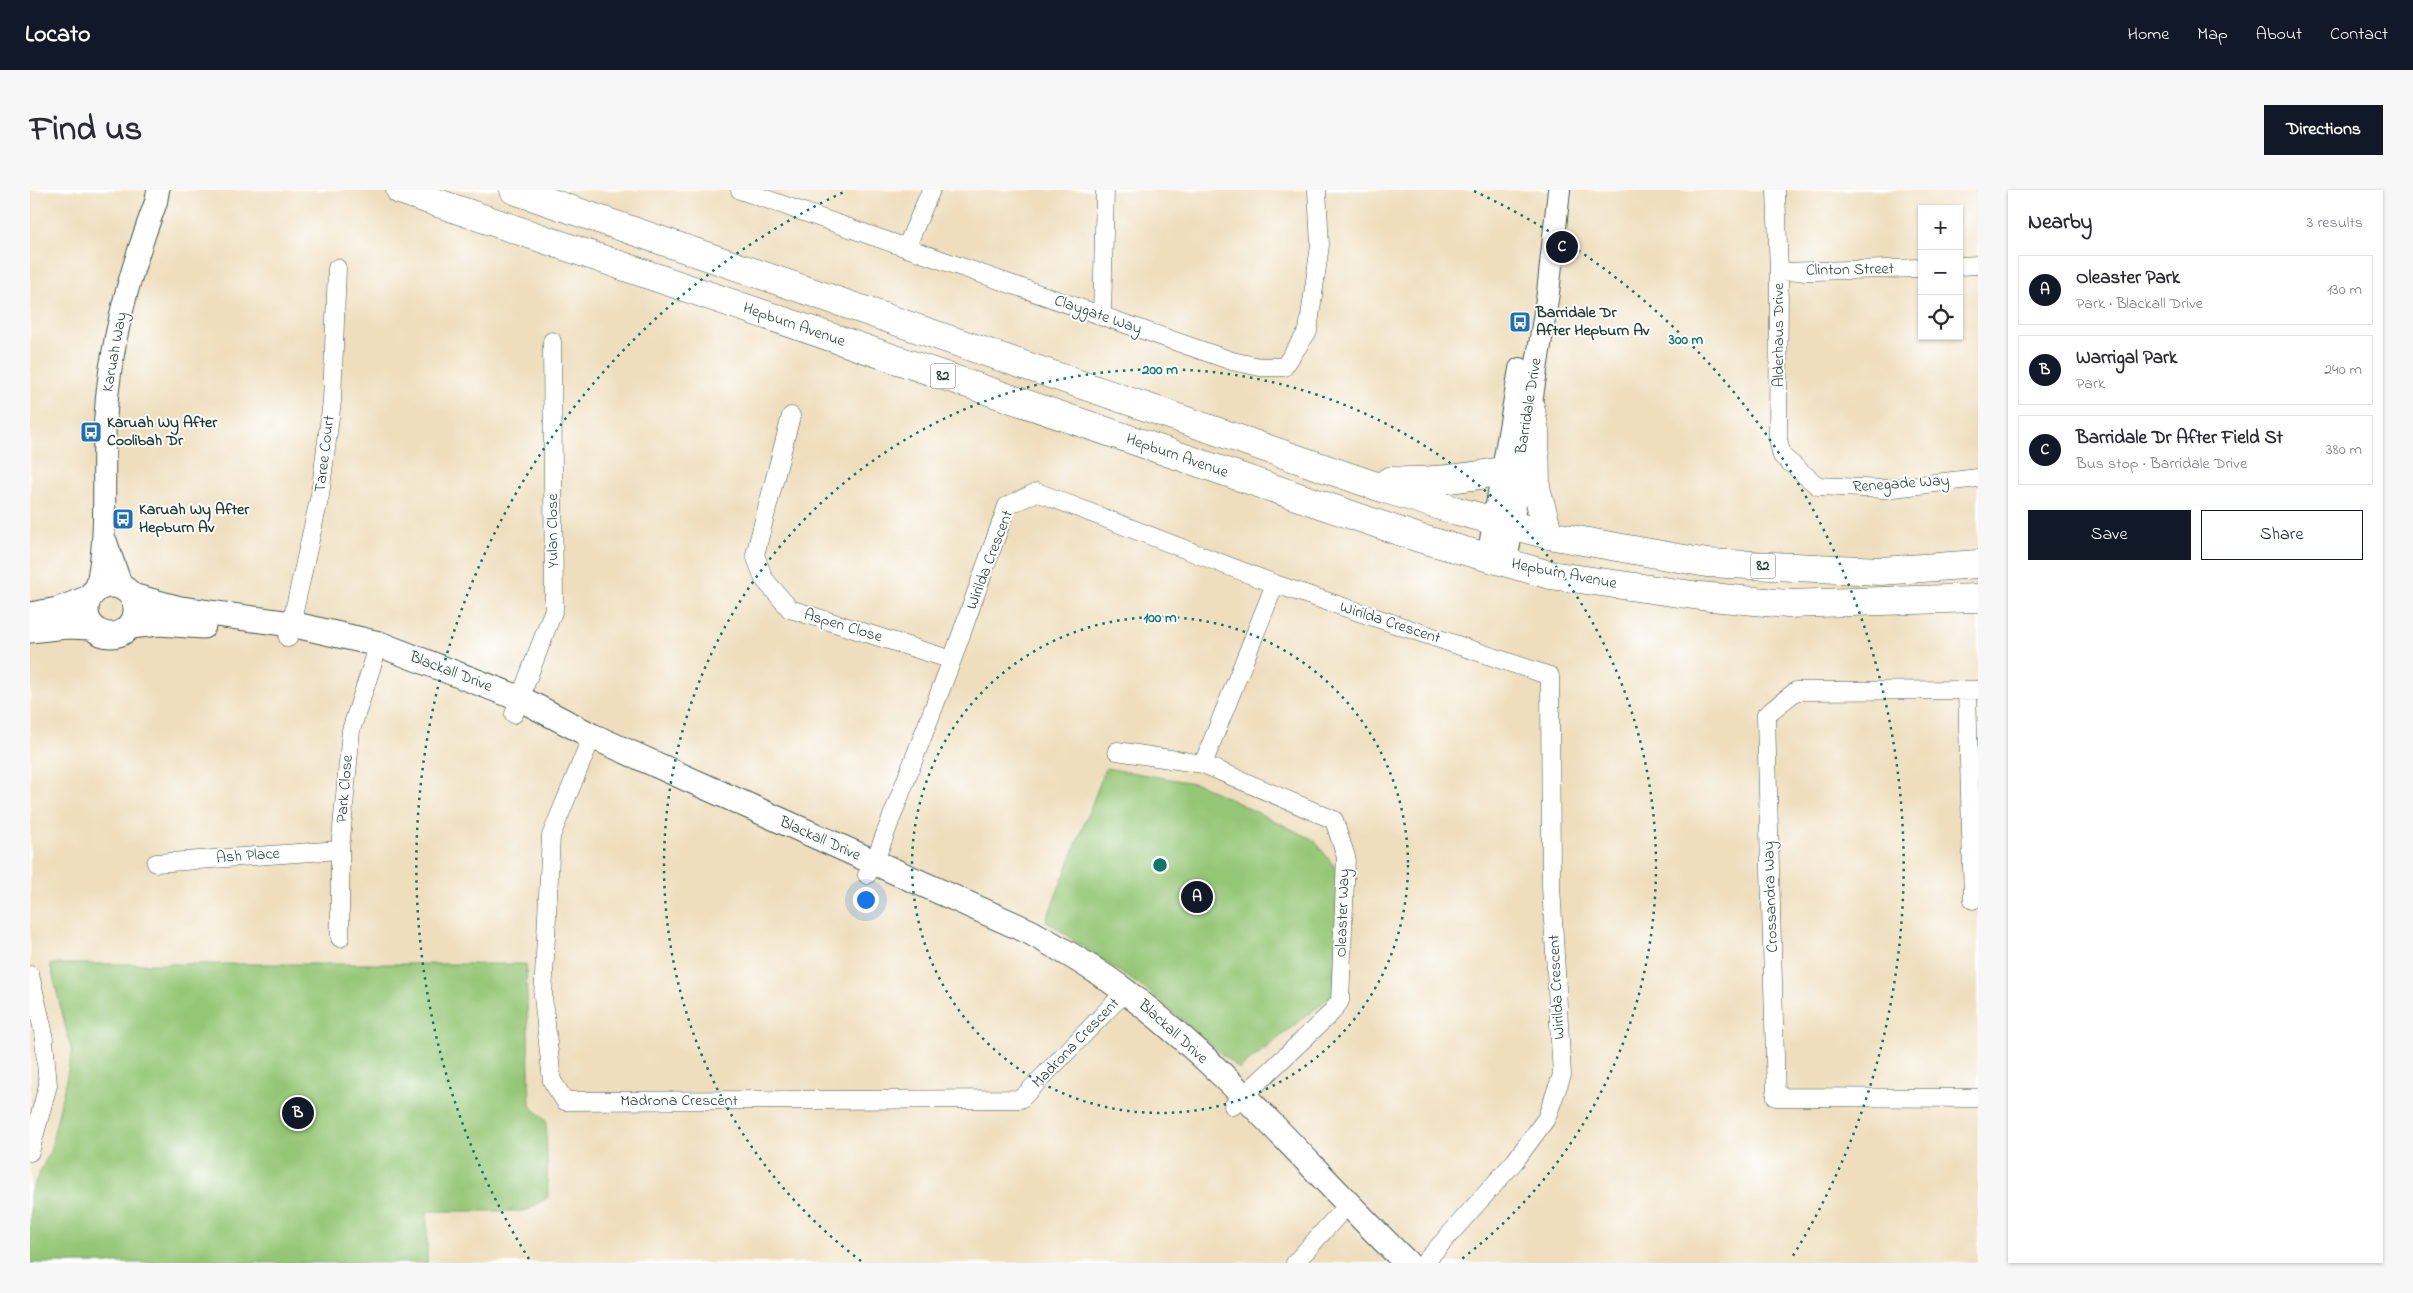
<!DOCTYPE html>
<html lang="en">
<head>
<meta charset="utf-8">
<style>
	:root { --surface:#fff; --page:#f7f7f7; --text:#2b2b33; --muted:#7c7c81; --line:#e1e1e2; --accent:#111827 }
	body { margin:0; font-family:"Indie Flower",sans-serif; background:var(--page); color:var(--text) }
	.controls { position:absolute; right:15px; top:15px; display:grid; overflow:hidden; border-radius:0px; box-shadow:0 1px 4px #0004 }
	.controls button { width:45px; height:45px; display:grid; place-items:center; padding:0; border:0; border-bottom:1px solid var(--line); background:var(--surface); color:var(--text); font:25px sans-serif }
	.you { position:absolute; left:835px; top:709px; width:18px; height:18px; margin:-12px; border:4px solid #fff; border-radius:50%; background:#1a73e8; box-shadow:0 0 0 8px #1a73e833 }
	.badge { display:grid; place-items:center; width:32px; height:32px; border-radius:50%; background:var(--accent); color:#fff; font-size:16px; font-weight:700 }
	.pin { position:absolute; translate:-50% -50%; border:2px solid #fff; box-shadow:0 1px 5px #0006 }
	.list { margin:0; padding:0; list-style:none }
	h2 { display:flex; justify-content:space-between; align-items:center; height:65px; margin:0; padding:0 20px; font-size:21px }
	h2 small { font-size:16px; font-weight:400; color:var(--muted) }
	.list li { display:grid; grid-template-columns:32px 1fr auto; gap:15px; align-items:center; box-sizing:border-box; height:70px; margin:0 10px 10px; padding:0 10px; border:1px solid var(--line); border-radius:0px }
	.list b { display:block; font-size:19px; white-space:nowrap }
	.list p { margin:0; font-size:16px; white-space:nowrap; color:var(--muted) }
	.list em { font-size:16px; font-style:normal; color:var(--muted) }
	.actions { display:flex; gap:10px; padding:15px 20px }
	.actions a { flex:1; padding:11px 0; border:1px solid var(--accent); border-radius:0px; text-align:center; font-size:18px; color:var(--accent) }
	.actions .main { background:var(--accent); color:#fff }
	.icon { flex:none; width:28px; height:28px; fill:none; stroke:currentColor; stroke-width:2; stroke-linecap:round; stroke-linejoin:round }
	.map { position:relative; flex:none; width:1948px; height:1073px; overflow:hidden; border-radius:0px }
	header { display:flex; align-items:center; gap:30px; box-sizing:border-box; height:70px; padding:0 25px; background:var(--accent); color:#fff }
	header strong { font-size:24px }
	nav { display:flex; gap:28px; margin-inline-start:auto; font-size:18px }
	.intro { display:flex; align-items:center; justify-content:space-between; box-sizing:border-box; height:120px; padding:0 30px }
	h1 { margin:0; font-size:35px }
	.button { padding:12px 22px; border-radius:0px; background:var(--accent); color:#fff; font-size:18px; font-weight:700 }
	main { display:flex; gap:30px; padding:0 30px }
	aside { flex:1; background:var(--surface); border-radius:0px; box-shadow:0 1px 4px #0004 }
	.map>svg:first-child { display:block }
	.green { fill:#95c676; stroke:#5a8255 }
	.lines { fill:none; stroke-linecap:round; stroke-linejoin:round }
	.minor-casing { stroke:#3e5549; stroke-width:19 }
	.tertiary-casing { stroke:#3e5549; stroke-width:24 }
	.secondary-casing { stroke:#3e5549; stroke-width:27 }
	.primary-casing { stroke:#3e5549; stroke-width:29 }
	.minor { stroke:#fff; stroke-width:18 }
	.tertiary { stroke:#fff; stroke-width:22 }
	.secondary { stroke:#fff; stroke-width:25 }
	.primary { stroke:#fff; stroke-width:28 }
	.ring { fill:none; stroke:#0f766e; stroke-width:2.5; stroke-dasharray:2.5 5 }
	.labels { text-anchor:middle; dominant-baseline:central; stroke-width:4; stroke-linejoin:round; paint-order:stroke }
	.shield { fill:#fff; stroke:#627771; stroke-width:1 }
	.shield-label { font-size:15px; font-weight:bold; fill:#1f3d34 }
	.street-label { font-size:16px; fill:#1f3d34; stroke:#fff }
	.poi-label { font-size:16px; font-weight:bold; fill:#1f3d34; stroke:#fff; text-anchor:start }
	.centre { fill:#0f766e; stroke:#fff; stroke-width:2.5 }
	.ring-label { font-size:15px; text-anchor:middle; font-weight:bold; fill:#0f766e; stroke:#fff; stroke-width:4; stroke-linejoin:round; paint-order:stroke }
</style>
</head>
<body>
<header>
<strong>Locato</strong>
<nav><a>Home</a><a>Map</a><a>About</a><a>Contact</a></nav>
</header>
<div class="intro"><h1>Find us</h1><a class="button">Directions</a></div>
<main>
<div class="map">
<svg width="1948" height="1073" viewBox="0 0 1948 1073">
	<rect width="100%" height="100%" fill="#fff"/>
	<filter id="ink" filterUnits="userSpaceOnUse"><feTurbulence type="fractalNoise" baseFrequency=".02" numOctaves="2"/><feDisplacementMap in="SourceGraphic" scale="10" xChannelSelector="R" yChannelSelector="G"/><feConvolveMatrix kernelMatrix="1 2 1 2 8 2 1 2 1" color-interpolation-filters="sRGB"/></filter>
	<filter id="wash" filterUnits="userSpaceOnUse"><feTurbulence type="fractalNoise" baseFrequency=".0096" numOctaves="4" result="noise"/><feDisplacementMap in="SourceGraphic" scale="20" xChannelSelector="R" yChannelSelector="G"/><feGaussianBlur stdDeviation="1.12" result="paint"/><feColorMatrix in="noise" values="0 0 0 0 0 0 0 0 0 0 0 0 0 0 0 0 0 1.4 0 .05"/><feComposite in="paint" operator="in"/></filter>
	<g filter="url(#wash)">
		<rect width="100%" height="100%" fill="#eedebd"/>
		<!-- green -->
		<path class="green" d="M1076 578 1169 594 1284 650 1310 684 1304 804 1209 879 1118 801 1016 731Z
			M20 774H496L500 915 516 931 518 1007 496 1021H397V1073H0V1003L20 961 42 863Z"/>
	</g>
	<g filter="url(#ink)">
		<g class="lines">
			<!-- minor casing -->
			<g class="minor-casing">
				<path id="minor" d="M710 0 1202 171 1230 177H1254L1278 141 1290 55 1287 0
					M1746 0 1749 82 1748 249 1752 266 1788 296 1855 299 1948 288
					M876 58 901 0
					M1929 76 1948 75
					M1749 82 1892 78
					M1072 127 1075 0
					M761 226 725 365 734 389 760 419 922 470
					M258 448 290 305 302 211 307 78
					M1948 500 1766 501 1736 525 1746 907 1948 908
					M1937 501 1943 710
					M484 524 524 419 522 151
					M562 546 521 646 513 806 522 891 535 911 991 909 1096 801
					M1087 561 1173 574 1304 630 1316 667 1310 811 1301 823 1203 916
					M1173 574 1245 394
					M126 673 310 660
					M837 685 844 673 922 470 977 316 1007 302 1245 394 1520 486 1521 696 1532 885 1516 929 1485 971 1394 1073
					M310 748V660L321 540 349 454
					M0 785 13 840 18 895 0 962
					M1265 1073 1318 1014"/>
			</g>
			<!-- tertiary casing -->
			<g class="tertiary-casing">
				<path id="tertiary" d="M76 352 92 398
					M1458 368 1490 179
					M1476 373 1518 103 1529 0
					M66 400C79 345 72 289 75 233 79 156 99 84 126 12L128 0"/>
			</g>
			<!-- secondary casing -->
			<g class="secondary-casing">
				<path id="secondary" d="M56 420a25 25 0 1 1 50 0a25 25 0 1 1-50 0Z
					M102 406 150 419 261 434 349 454 491 509 562 546 1000 742C1033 760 1066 779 1096 802 1200 880 1284 983 1377 1073
					M0 425 28 420 59 408
					M100 436 129 433 173 436
					M0 440 36 436 63 437"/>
			</g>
			<!-- primary casing -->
			<g class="primary-casing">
				<path id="primary" d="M370 0 1389 348 1520 385 1670 406 1758 414 1948 408
					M484 0 1355 299 1427 321 1519 345 1677 373 1851 381 1948 374
					M1500 216 1505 241 1506 298 1519 345
					M1359 291C1399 292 1433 289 1472 281"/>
			</g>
			<!-- minor -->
			<use href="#minor" class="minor"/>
			<!-- tertiary -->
			<use href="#tertiary" class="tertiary"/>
			<!-- secondary -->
			<use href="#secondary" class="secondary"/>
			<!-- primary -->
			<use href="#primary" class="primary"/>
		</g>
	</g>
	<!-- distance rings -->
	<g class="ring">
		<circle cx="1130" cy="675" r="248"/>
		<path d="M831 1071A496 496 0 1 1 1429 1071"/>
		<path d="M499 1069A744 744 0 0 1 816 1M1444 1A744 744 0 0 1 1761 1069"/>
	</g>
	<!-- icons -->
	<defs>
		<g id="bus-square" transform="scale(1.125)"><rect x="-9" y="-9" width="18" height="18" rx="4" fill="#1f6fb2" stroke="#fff"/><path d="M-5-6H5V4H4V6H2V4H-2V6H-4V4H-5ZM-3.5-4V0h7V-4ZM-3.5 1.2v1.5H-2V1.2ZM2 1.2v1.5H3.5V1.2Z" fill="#fff"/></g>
	</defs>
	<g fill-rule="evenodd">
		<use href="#bus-square" x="1490" y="132"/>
		<use href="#bus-square" x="61" y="242"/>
		<use href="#bus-square" x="93" y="329"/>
	</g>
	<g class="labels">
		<!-- shield labels -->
		<g class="shield">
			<rect x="900.5" y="173.5" width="25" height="25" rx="4"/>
			<rect x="1720.5" y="363.5" width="25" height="25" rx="4"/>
		</g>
		<g class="shield-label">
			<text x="913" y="186">82</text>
			<text x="1733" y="376">82</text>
		</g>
		<!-- street labels -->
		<g class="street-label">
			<text transform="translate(1820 80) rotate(-1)">Clinton Street</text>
			<text transform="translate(1068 125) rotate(19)">Claygate Way</text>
			<text transform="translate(764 135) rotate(19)">Hepburn Avenue</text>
			<text transform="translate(1749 145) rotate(-90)">Alderhaus Drive</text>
			<text transform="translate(85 162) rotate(-80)">Karuah Way</text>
			<text transform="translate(1499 216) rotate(-81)">Barridale Drive</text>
			<text transform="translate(295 264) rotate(-83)">Taree Court</text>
			<text transform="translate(1147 266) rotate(19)">Hepburn Avenue</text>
			<text transform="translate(1871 294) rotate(-4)">Renegade Way</text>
			<text transform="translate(523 341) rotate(-90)">Yulan Close</text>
			<text transform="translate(960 370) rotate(-69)">Wirilda Crescent</text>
			<text transform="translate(1534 384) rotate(11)">Hepburn Avenue</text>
			<text transform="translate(1360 433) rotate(18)">Wirilda Crescent</text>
			<text transform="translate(813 436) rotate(17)">Aspen Close</text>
			<text transform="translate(421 482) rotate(21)">Blackall Drive</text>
			<text transform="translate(315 599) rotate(-85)">Park Close</text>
			<text transform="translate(790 649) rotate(24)">Blackall Drive</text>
			<text transform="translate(218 666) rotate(-4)">Ash Place</text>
			<text transform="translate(1741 707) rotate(-92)">Crossandra Way</text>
			<text transform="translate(1313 723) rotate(-88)">Oleaster Way</text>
			<text transform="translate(1527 797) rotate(-93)">Wirilda Crescent</text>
			<text transform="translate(1143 842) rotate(42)">Blackall Drive</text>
			<text transform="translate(1046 853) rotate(-46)">Madrona Crescent</text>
			<text x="649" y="911">Madrona Crescent</text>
		</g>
		<!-- poi labels -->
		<g class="poi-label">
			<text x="1506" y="123">Barridale Dr<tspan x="1506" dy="18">After Hepburn Av</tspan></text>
			<text x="77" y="233">Karuah Wy After<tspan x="77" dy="18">Coolibah Dr</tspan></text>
			<text x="109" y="320">Karuah Wy After<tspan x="109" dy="18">Hepburn Av</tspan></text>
		</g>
	</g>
	<circle cx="1130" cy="675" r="8" class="centre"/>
	<g class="ring-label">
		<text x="1656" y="154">300 m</text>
		<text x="1130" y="184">200 m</text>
		<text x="1130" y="432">100 m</text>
	</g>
</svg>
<div class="controls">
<button>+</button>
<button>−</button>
<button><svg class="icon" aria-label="locate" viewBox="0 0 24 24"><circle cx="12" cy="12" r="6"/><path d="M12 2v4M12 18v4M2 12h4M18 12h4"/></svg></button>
</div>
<div class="you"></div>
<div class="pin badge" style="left:1167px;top:707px">A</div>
<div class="pin badge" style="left:268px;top:923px">B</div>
<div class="pin badge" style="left:1532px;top:57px">C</div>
</div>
<aside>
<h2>Nearby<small>3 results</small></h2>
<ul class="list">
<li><span class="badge">A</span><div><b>Oleaster Park</b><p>Park · Blackall Drive</p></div><em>130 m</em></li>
<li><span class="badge">B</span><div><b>Warrigal Park</b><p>Park</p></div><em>240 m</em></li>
<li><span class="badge">C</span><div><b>Barridale Dr After Field St</b><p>Bus stop · Barridale Drive</p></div><em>380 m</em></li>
</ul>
<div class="actions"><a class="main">Save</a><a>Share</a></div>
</aside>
</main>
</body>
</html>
